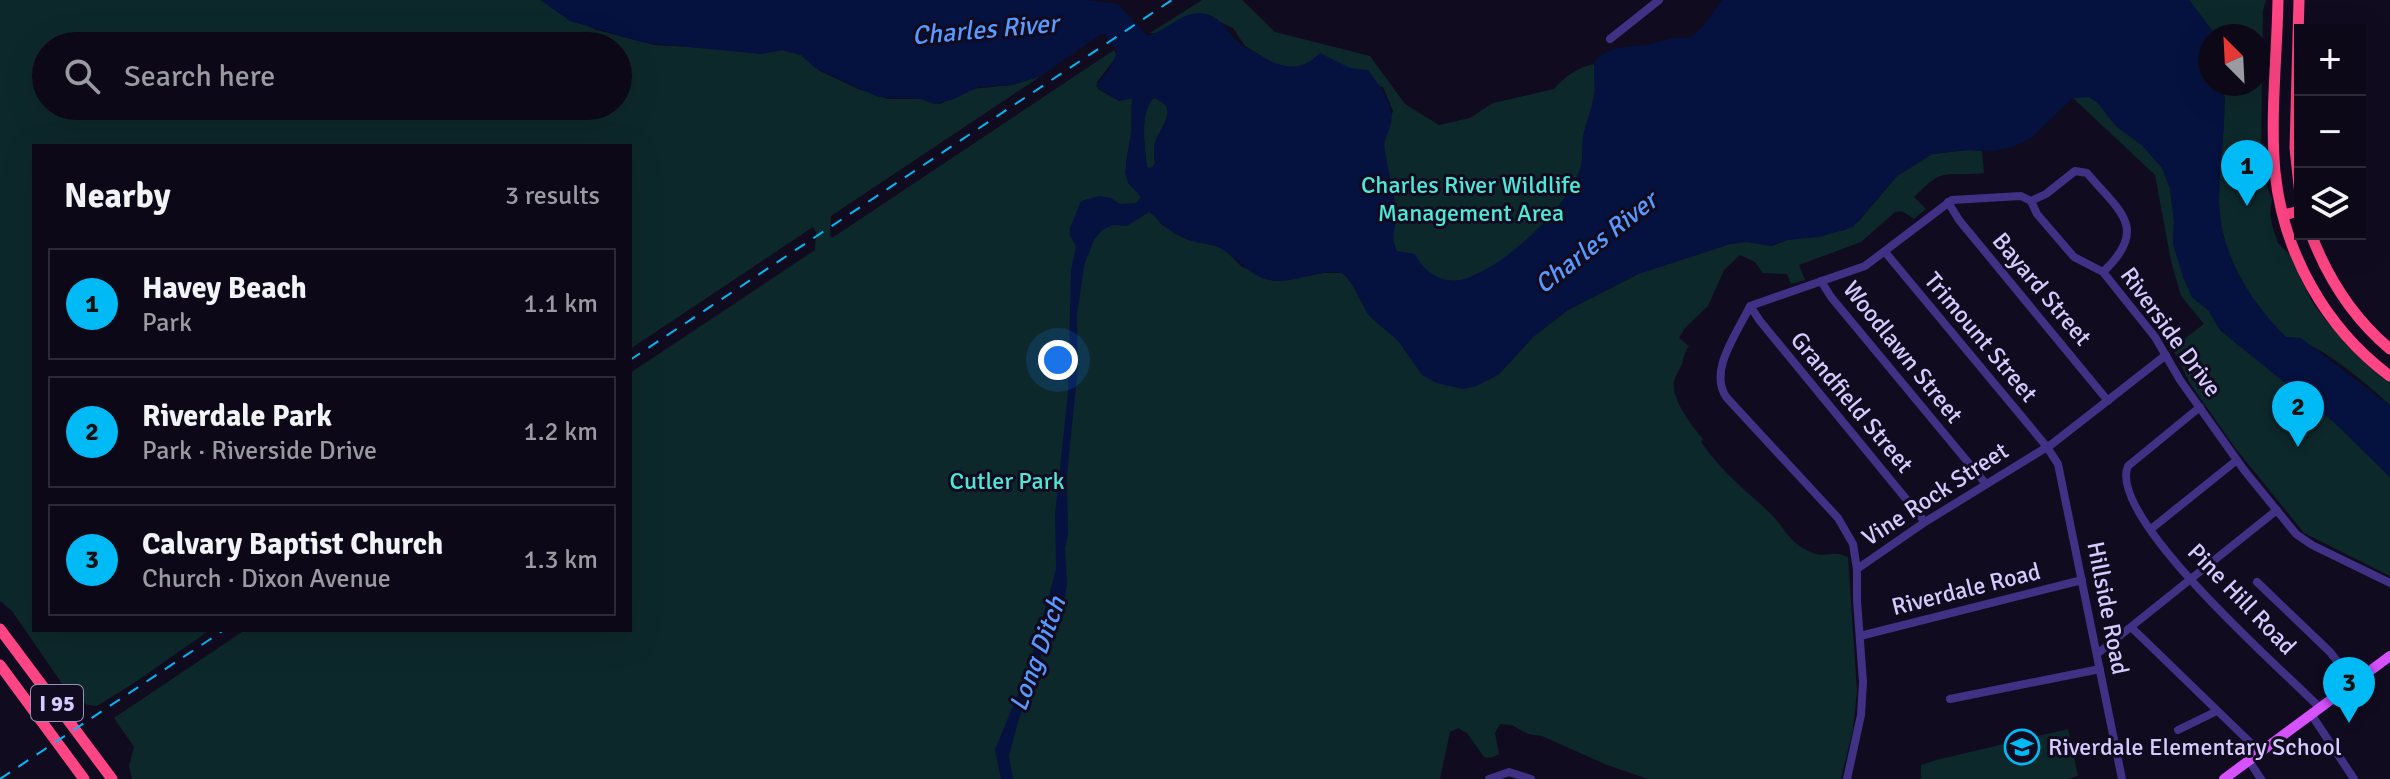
<!DOCTYPE html>
<html lang="en">
<head>
<meta charset="utf-8">
<style>
	:root { --surface:#0d0818; --page:#1b1625; --text:#f1f3f6; --muted:#9a9aa2; --line:#2d2937; --accent:#00baf5 }
	body { margin:0; font-family:Signika,sans-serif; background:var(--page); color:var(--text) }
	.controls { position:absolute; right:24px; top:24px; display:grid; overflow:hidden; border-radius:0px; box-shadow:0 8px 32px #0002 }
	.controls button { width:72px; height:72px; display:grid; place-items:center; padding:0; border:0; border-bottom:2px solid var(--line); background:var(--surface); color:var(--text); font:40px sans-serif }
	.compass { position:absolute; left:2198px; top:24px; width:72px; height:72px; border-radius:50%; background:var(--surface); box-shadow:0 8px 32px #0002; rotate:336deg }
	.you { position:absolute; left:1058px; top:360px; width:28px; height:28px; margin:-20px; border:6px solid #fff; border-radius:50%; background:#1a73e8; box-shadow:0 0 0 12px #1a73e833 }
	.badge { display:grid; place-items:center; width:52px; height:52px; border-radius:50%; background:var(--accent); color:#111; font-size:26px; font-weight:700 }
	.pin { position:absolute; translate:-50% -66px; filter:drop-shadow(0 2px 4px #0008) }
	.pin::after { content:''; position:absolute; top:42px; width:28px; height:24px; background:inherit; clip-path:polygon(0 0,100% 0,50% 100%) }
	.list { margin:0; padding:0; list-style:none }
	h2 { display:flex; justify-content:space-between; align-items:center; height:104px; margin:0; padding:0 32px; font-size:34px }
	h2 small { font-size:26px; font-weight:400; color:var(--muted) }
	.list li { display:grid; grid-template-columns:52px 1fr auto; gap:24px; align-items:center; box-sizing:border-box; height:112px; margin:0 16px 16px; padding:0 16px; border:2px solid var(--line); border-radius:0px }
	.list b { display:block; font-size:30px; white-space:nowrap }
	.list p { margin:0; font-size:26px; white-space:nowrap; color:var(--muted) }
	.list em { font-size:26px; font-style:normal; color:var(--muted) }
	.icon { flex:none; width:44px; height:44px; fill:none; stroke:currentColor; stroke-width:2; stroke-linecap:round; stroke-linejoin:round }
	.map { position:relative; flex:none; width:2390px; height:779px; overflow:hidden }
	.search { position:absolute; background:var(--surface); box-shadow:0 8px 32px #0002; left:32px; top:32px; width:600px; height:88px; display:flex; align-items:center; gap:20px; box-sizing:border-box; padding:0 28px; border-radius:44px; color:var(--muted); font-size:30px }
	.panel { position:absolute; background:var(--surface); box-shadow:0 8px 32px #0002; left:32px; top:144px; width:600px; height:488px; border-radius:0px }
	.map>svg:first-child { display:block }
	.green { fill:#0d282b; fill-rule:evenodd }
	.water { fill:#05123f; fill-rule:evenodd }
	.lines { fill:none; stroke-linecap:round; stroke-linejoin:round }
	.minor { stroke:#403184; stroke-width:8 }
	.major { stroke:#d651ff; stroke-width:10 }
	.highway { stroke:#ff4584; stroke-width:11 }
	.rail { stroke:#00baf5; stroke-width:2; stroke-dasharray:12 10; stroke-linecap:butt }
	.labels { text-anchor:middle; dominant-baseline:central; stroke-width:6; stroke-linejoin:round; paint-order:stroke }
	.shield { fill:#110b20; stroke:#9c91bc; stroke-width:2 }
	.shield-label { font-size:22px; font-weight:bold; fill:#d7caff }
	.park-label { font-size:24px; fill:#4be9d8; stroke:#110b20 }
	.street-label { font-size:24px; fill:#d7caff; stroke:#110b20 }
	.poi-label { font-size:24px; fill:#d7caff; stroke:#110b20; text-anchor:start }
	.water-label { font-size:26px; font-style:italic; fill:#589aff; stroke:#110b20 }
</style>
</head>
<body>
<div class="map">
<svg width="2390" height="779" viewBox="0 0 2390 779">
	<rect width="100%" height="100%" fill="#110b20"/>
	<!-- green -->
	<path class="green" d="M0 0H541L560 14 597 30 654 45 727 49 761 54 782 50 801 55 820 71 856 88 888 99H921L940 104 971 89 1012 85 1041 76 831 216 830 235 832 238 1114 50 1117 56 1097 82 1098 89 1119 101 1132 98 1131 134 1126 162 1137 192 1162 225 1188 240 1216 246 1226 251 1242 267 1285 280 1324 273H1342C1357 285 1360 306 1373 319 1404 350 1450 363 1489 380L1499 374 1534 336 1568 310 1638 274 1730 244 1747 242 1772 246 1787 240 1845 230 1859 221 1897 176 1932 154 1968 150 1982 151 1984 173C1945 177 1945 165 1914 197L1926 209 1914 219 1902 211 1895 212 1861 242 1799 265 1805 280 1791 284 1787 274 1763 273 1755 262 1740 255 1724 270 1708 306 1685 328 1679 338 1689 346C1684 353 1684 356 1682 364 1680 370 1675 375 1674 382 1671 399 1692 426 1703 439L1701 442C1720 470 1745 490 1769 512 1787 529 1787 543 1813 553 1823 557 1829 553 1837 554 1841 554 1845 556 1848 557L1857 691 1853 729 1841 779H1648L1607 765 1542 736 1528 734 1512 725 1500 724 1495 733 1499 754 1490 758 1484 757 1467 733 1458 728 1450 732 1440 779H132L129 766 134 747 114 718 245 630H630V373L815 250 816 232 813 227 630 349V146H34V630H210L134 683 97 706 88 705 77 699 63 685 12 611 0 601ZM46 46H618V106H46Z
		M1202 0H1242L1275 32 1370 56 1405 104 1439 125 1470 118 1493 103 1554 89C1565 76 1577 68 1594 64V67L1634 48 1590 164 1517 265 1444 285 1397 252 1394 244 1376 182 1385 132 1393 111 1383 87 1297 71 1273 63 1245 46 1233 28 1203 14 1157 33H1150Z
		M2189 0H2266L2263 10 2261 152 2265 181 2272 199 2270 214 2273 229 2278 243 2290 255 2312 302 2327 322 2347 342 2390 377V405C2369 385 2314 339 2286 337 2250 302 2220 254 2219 202 2219 162 2226 123 2224 84H2258V36H2216Z
		M2078 96 2089 97 2097 102 2116 126 2142 145 2162 168 2170 188 2174 221 2173 244 2184 279 2192 297 2209 311 2220 330 2335 423 2390 477V576L2304 533 2236 449 2191 385 2172 348 2204 324 2181 296 2171 261 2155 175 2073 98Z
		M1154 98C1182 108 1159 128 1155 143 1153 149 1155 158 1155 164L1150 169 1147 167C1145 148 1138 112 1154 98Z
		M2068 729 2078 776 2068 779H1921V765L1936 760Z"/>
	<!-- water -->
	<path class="water" d="M541 0H1085L1118 4 1147 36C1164 32 1181 13 1199 13 1218 13 1226 30 1238 42 1244 48 1252 51 1259 55 1282 68 1300 73 1320 53L1350 68 1368 70C1379 85 1397 107 1390 127 1387 137 1383 140 1385 151 1388 172 1395 192 1396 214 1396 227 1390 239 1397 251L1415 254C1424 272 1442 285 1464 279 1505 266 1563 212 1579 172 1584 161 1581 148 1583 136 1586 122 1592 109 1594 94 1596 86 1591 64 1597 59 1608 49 1623 46 1636 46 1648 47 1661 40 1672 38 1678 37 1684 39 1690 37 1703 31 1713 11 1722 0H2189L2216 36H2210V84H2224C2227 123 2219 162 2219 202 2220 253 2250 302 2286 337L2301 338 2390 406V477L2335 423 2226 335 2216 323 2209 311 2192 297 2184 279 2173 244 2174 221 2170 188 2162 168 2142 145 2116 126 2097 102 2089 97 2073 98 2031 138 2013 147 1992 151 1968 150 1932 154 1897 176 1853 227 1820 237 1787 240 1772 246 1747 242 1730 244 1638 274 1568 310 1534 336 1499 374 1477 386 1463 389 1436 383 1422 375 1399 342 1368 314 1350 280 1342 273C1321 268 1298 282 1276 281 1251 279 1243 262 1224 250 1213 243 1201 244 1189 240 1173 235 1161 222 1149 212L1127 226 1113 225 1102 230 1094 240 1084 266 1077 316 1078 367 1067 475 1068 535 1065 548 1067 584 1064 606 1044 647 1018 722 1009 756 1013 779H1001L995 750 1028 669 1056 570 1055 514 1068 393 1071 270 1076 246 1070 236V228L1081 201 1099 196 1111 198 1120 204 1136 203 1141 197 1128 183 1125 173 1131 133 1132 98 1119 101 1096 86 1111 67 1117 52 1105 34H1101L1041 76 1012 85 979 87 954 99 935 104 921 99 878 97 815 68 801 55 782 50 761 54 646 43 570 21ZM1154 98C1182 108 1159 128 1155 143 1153 149 1155 158 1155 164L1150 169 1147 167C1145 148 1139 112 1154 98Z"/>
	<g class="lines">
		<!-- minor -->
		<path class="minor" d="M1610 39 1659 0
			M2031 201 2046 194 2075 171 2087 173C2119 211 2150 228 2103 272
			M1948 202 1959 220 2108 401
			M1885 252 2047 447 2058 464 2122 779
			M1821 281 1831 297 1986 484
			M1750 306 1760 321 1925 522
			M2200 407 2128 466C2106 517 2284 671 2320 708
			M2151 529 2237 460
			M1857 569 1925 522 2052 444 2166 355
			M2257 582 2330 652 2354 683
			M2132 628 2260 752
			M1860 636 2082 580
			M2097 654 2277 510
			M1950 699 2100 669
			M2311 714 2354 779
			M2178 730 2217 711
			M2249 761 2261 779
			M1489 779 1509 772 1531 779
			M1847 779 1861 715 1863 682 1857 600V569L1853 544 1838 518 1727 398C1707 372 1738 332 1750 306L1865 266 1952 200 2021 196 2031 201 2037 214 2074 257 2103 272 2155 337 2180 380 2244 470 2296 534 2312 545 2390 583"/>
		<!-- major -->
		<path class="major" d="M2224 779 2390 656"/>
		<!-- highway -->
		<path class="highway" d="M2278 0C2277 57 2270 116 2275 172 2283 252 2325 328 2390 376
			M2299 0 2295 148 2300 195
			M2283 215 2300 211
			M2311 234C2328 279 2353 318 2390 349
			M0 629 112 779
			M0 665 84 779"/>
		<!-- rail -->
		<path class="rail" d="M630 360 1172 0
			M0 779 224 630"/>
	</g>
	<!-- icons -->
	<defs>
		<g id="school-ring" transform="scale(1.8)"><circle r="9.5" fill="#110b20" stroke="#00baf5" stroke-width="1.5"/><path d="M0-5L7-2L0 1L-7-2ZM-4 1L0 2.5L4 1V4Q0 6-4 4Z" fill="#00baf5"/></g>
	</defs>
	<g fill-rule="evenodd">
		<use href="#school-ring" x="2022" y="747"/>
	</g>
	<g class="labels">
		<!-- shield labels -->
		<rect class="shield" x="31" y="685" width="52" height="36" rx="6"/>
		<g class="shield-label">
			<text x="57" y="703">I 95</text>
		</g>
		<!-- park labels -->
		<g class="park-label">
			<text x="1471" y="185">Charles River Wildlife<tspan x="1471" dy="28">Management Area</tspan></text>
			<text x="1007" y="481">Cutler Park</text>
		</g>
		<!-- street labels -->
		<g class="street-label">
			<text transform="translate(2042 289) rotate(50)">Bayard Street</text>
			<text transform="translate(2171 332) rotate(54)">Riverside Drive</text>
			<text transform="translate(1981 337) rotate(50)">Trimount Street</text>
			<text transform="translate(1903 352) rotate(51)">Woodlawn Street</text>
			<text transform="translate(1852 402) rotate(50)">Grandfield Street</text>
			<text transform="translate(1935 494) rotate(-33)">Vine Rock Street</text>
			<text transform="translate(1966 589) rotate(-14)">Riverdale Road</text>
			<text transform="translate(2242 599) rotate(46)">Pine Hill Road</text>
			<text transform="translate(2108 608) rotate(79)">Hillside Road</text>
		</g>
		<!-- poi labels -->
		<g class="poi-label">
			<text x="2048" y="747">Riverdale Elementary School</text>
		</g>
		<!-- water labels -->
		<g class="water-label">
			<text transform="translate(985 30) rotate(-5)">Charles River</text>
			<text transform="translate(1596 243) rotate(-38)">Charles River</text>
			<text transform="translate(1038 654) rotate(-70)">Long Ditch</text>
		</g>
	</g>
</svg>
<div class="controls">
<button>+</button>
<button>−</button>
<button><svg class="icon" aria-label="layers" viewBox="0 0 24 24"><path d="M12 4l9 5-9 5-9-5zM3 14l9 5 9-5"/></svg></button>
</div>
<svg class="compass" viewBox="-18 -18 36 36"><path d="M0-13l5 13h-10z" fill="#e53935"/><path d="M0 13l5-13h-10z" fill="#9a9aa2"/></svg>
<div class="you"></div>
<div class="pin badge" style="left:2247px;top:206px">1</div>
<div class="pin badge" style="left:2298px;top:447px">2</div>
<div class="pin badge" style="left:2349px;top:723px">3</div>
<div class="search"><svg class="icon" aria-label="search" viewBox="0 0 24 24"><circle cx="10" cy="10" r="6"/><path d="M15 15l6 6"/></svg>Search here</div>
<section class="panel">
<h2>Nearby<small>3 results</small></h2>
<ul class="list">
<li><span class="badge">1</span><div><b>Havey Beach</b><p>Park</p></div><em>1.1 km</em></li>
<li><span class="badge">2</span><div><b>Riverdale Park</b><p>Park · Riverside Drive</p></div><em>1.2 km</em></li>
<li><span class="badge">3</span><div><b>Calvary Baptist Church</b><p>Church · Dixon Avenue</p></div><em>1.3 km</em></li>
</ul>
</section>
</div>
</body>
</html>
